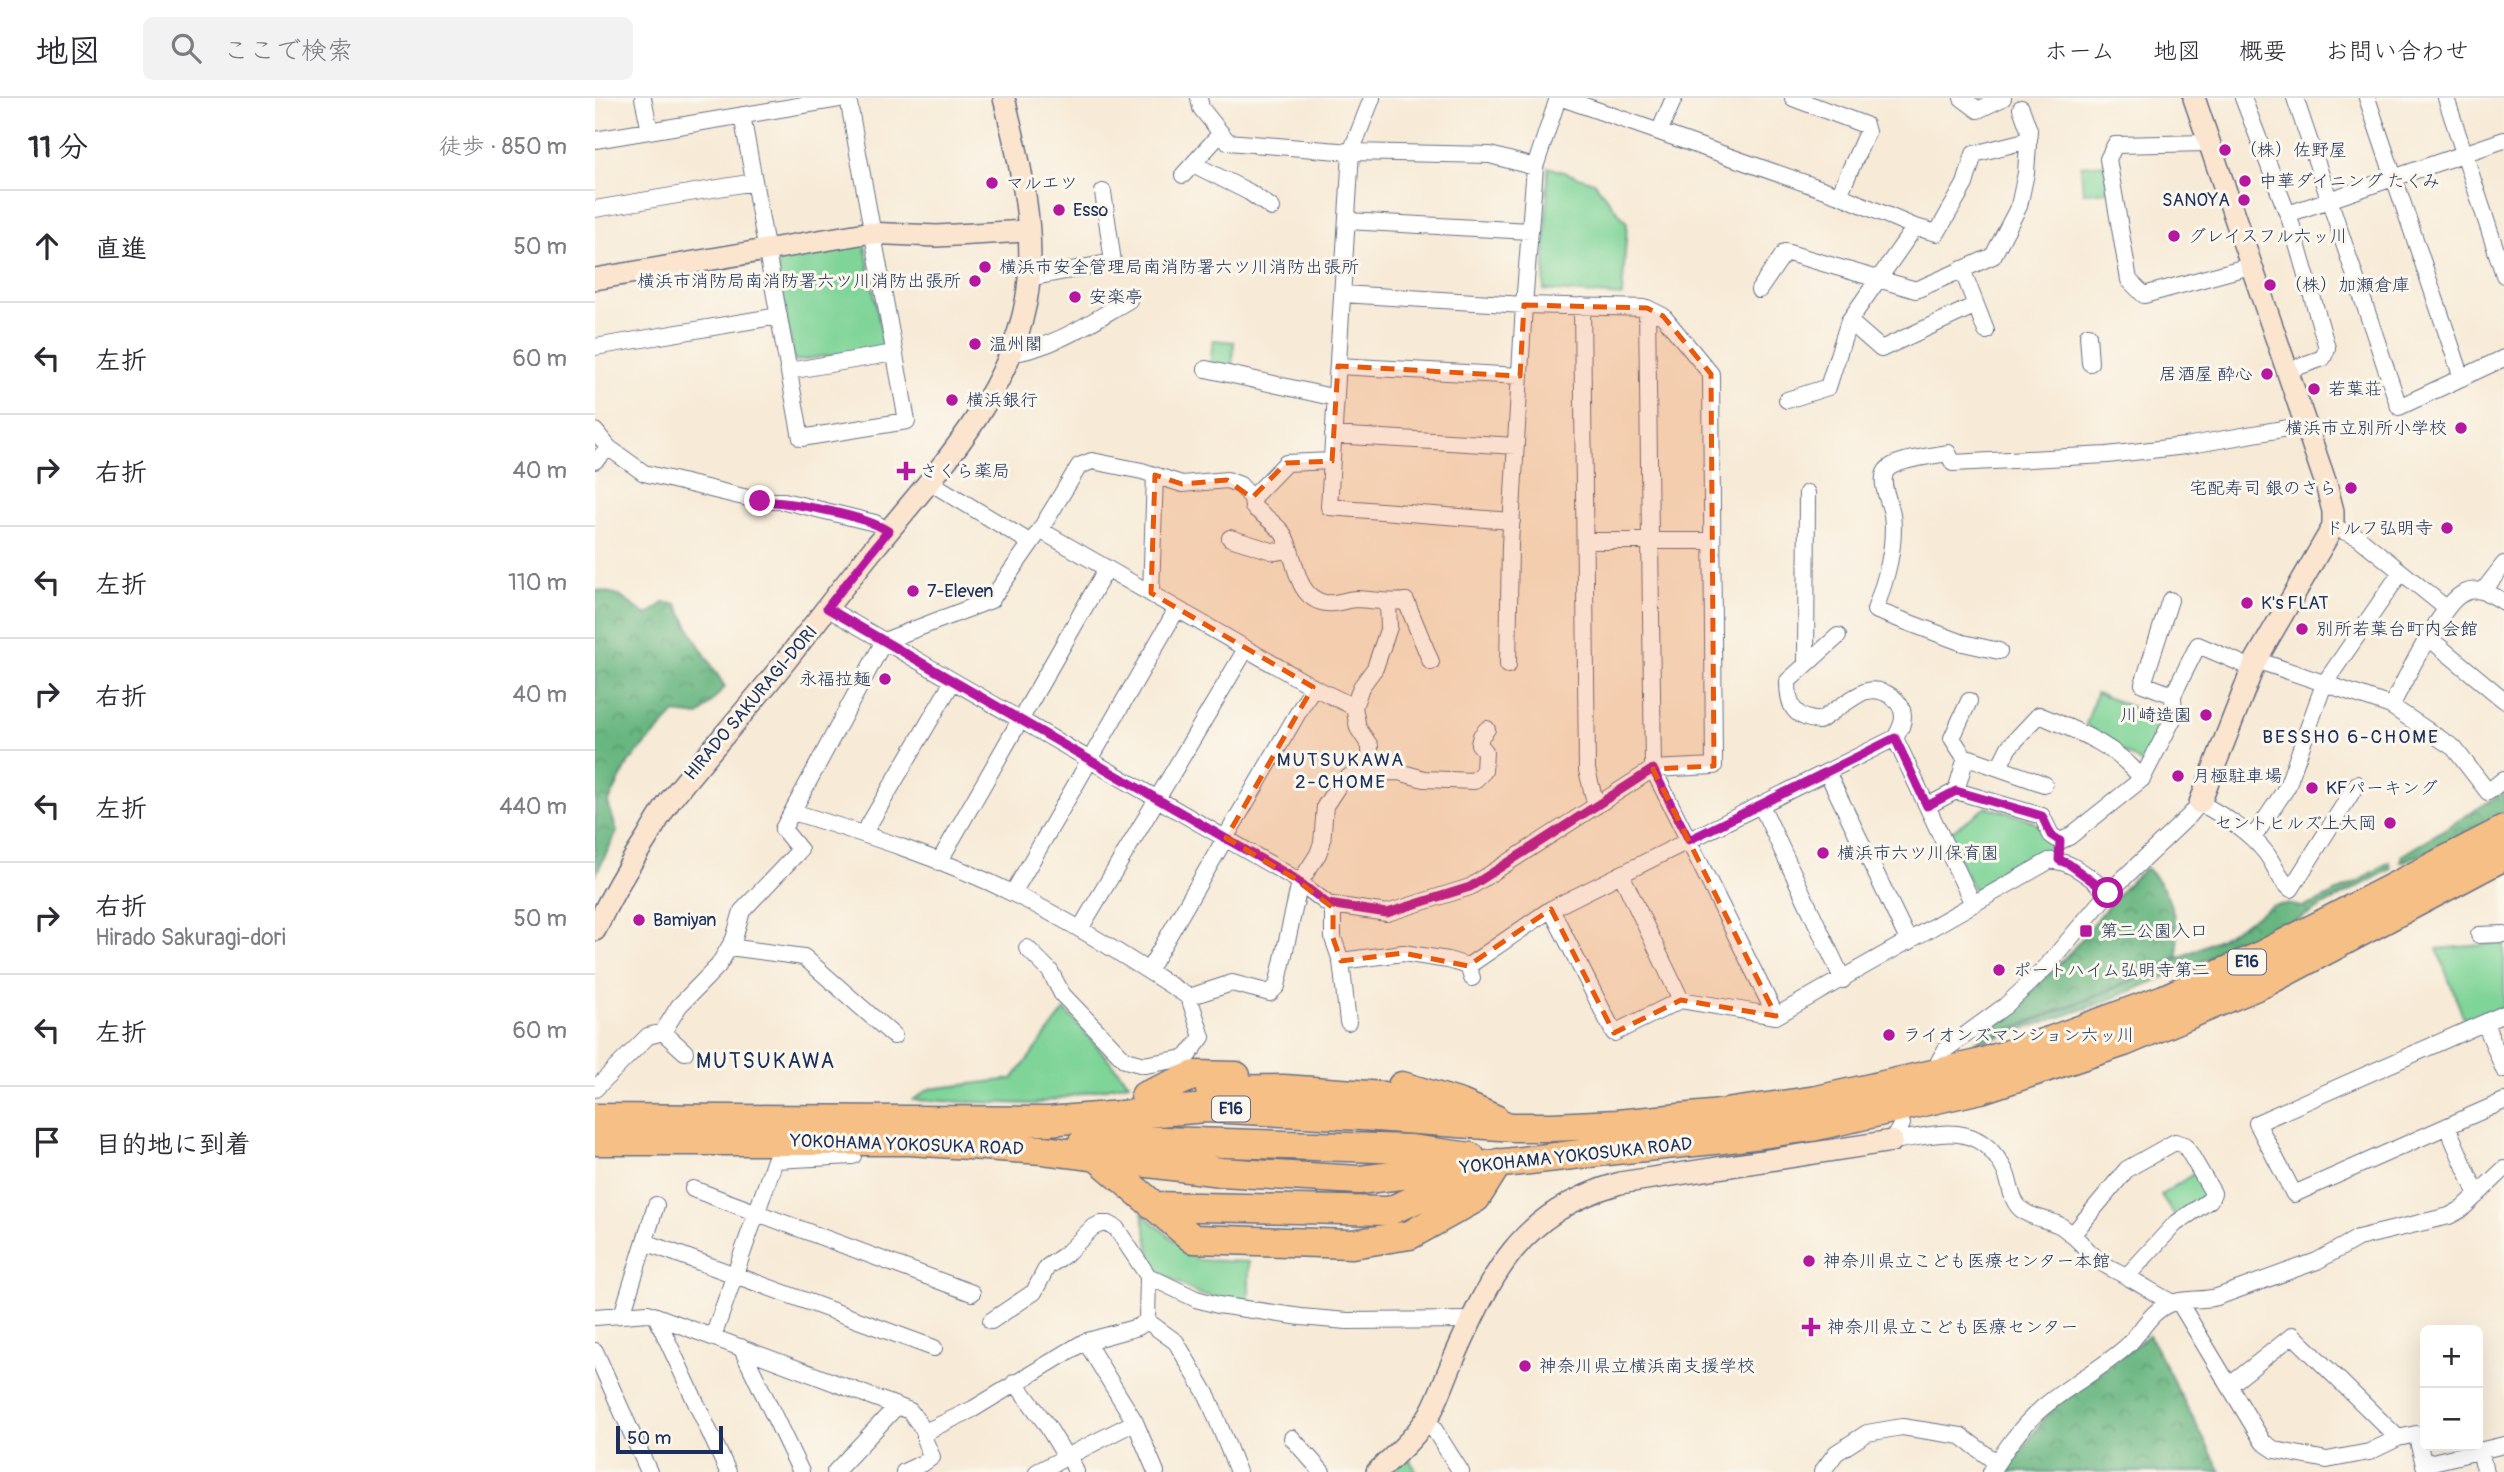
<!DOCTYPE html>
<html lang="ja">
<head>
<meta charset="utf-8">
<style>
	:root { --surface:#fff; --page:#f2f2f3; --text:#2b2b33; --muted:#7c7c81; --line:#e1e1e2 }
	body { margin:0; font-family:Pangolin,"Klee One",sans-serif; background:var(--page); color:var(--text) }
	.controls { position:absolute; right:21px; bottom:21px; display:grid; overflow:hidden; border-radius:10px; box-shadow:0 7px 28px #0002 }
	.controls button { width:63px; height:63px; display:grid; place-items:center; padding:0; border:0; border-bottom:2px solid var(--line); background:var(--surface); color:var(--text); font:35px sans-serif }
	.scale { position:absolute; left:21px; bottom:18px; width:107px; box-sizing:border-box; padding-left:7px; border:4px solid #1b2f5e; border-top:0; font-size:19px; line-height:24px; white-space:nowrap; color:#1b2f5e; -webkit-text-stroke:5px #fbf7ec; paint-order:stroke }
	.stop { position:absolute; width:21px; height:21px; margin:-16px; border:5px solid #b5179e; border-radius:50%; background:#fff }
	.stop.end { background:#b5179e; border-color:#fff; box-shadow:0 2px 7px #0008 }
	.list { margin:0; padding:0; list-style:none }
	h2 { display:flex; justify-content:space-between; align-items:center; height:91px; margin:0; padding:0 28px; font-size:30px }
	h2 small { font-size:23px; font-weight:400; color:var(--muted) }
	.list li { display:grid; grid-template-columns:46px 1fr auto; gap:21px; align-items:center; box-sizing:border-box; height:112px; padding:0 28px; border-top:2px solid var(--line) }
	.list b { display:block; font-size:26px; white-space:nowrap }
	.list p { margin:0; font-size:23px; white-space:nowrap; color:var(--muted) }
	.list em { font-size:23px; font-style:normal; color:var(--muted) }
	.icon { flex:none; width:38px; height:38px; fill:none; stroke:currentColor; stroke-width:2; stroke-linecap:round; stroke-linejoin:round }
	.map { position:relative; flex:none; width:1909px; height:1374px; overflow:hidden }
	header { display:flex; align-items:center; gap:42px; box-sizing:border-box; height:98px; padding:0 35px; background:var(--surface); border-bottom:2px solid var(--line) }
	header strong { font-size:33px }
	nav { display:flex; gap:38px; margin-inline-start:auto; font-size:24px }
	.search { width:490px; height:63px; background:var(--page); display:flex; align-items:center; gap:18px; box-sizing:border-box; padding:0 24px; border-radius:10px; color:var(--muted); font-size:26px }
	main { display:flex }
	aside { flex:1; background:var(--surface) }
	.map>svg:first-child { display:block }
	.green { fill:#7fd498; stroke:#4d827b; stroke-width:2 }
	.forest { fill:url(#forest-crowns); stroke:#41726f; stroke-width:2 }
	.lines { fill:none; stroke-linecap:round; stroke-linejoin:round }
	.street-casing { stroke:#687088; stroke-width:18 }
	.secondary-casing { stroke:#687088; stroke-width:24 }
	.highway-casing { stroke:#687088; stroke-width:31 }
	.street { stroke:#fff; stroke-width:16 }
	.secondary { stroke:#fbe5cf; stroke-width:21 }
	.highway { stroke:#f5bf86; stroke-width:28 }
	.route { stroke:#b5179e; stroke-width:9 }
	.marked { fill:#e8590c; fill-opacity:0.2; stroke:#e8590c; stroke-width:5; stroke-dasharray:14 9; stroke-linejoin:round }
	.poi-dot { fill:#b5179e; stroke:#fbf7ec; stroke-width:2.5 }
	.labels { text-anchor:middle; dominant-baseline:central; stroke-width:6; stroke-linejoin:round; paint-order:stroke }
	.shield { fill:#fbf7ec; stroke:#5e6b89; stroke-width:2 }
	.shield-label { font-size:16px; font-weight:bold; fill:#1b2f5e }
	.poi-label { font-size:18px; fill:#1b2f5e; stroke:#fbf7ec; text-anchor:start }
	.street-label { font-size:18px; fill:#1b2f5e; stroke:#fbf7ec }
	.neighbourhood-label { font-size:19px; letter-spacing:2px; fill:#1b2f5e; stroke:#fbf7ec }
	.quarter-label { font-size:21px; letter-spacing:2px; fill:#1b2f5e; stroke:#fbf7ec }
</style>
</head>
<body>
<header>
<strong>地図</strong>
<div class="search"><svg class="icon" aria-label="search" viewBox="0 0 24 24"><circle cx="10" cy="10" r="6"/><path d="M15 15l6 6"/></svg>ここで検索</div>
<nav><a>ホーム</a><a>地図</a><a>概要</a><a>お問い合わせ</a></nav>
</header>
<main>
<aside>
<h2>11 分<small>徒歩 · 850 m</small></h2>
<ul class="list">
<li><svg class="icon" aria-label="ahead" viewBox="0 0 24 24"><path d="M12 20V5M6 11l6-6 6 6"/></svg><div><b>直進</b></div><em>50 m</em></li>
<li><svg class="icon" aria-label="left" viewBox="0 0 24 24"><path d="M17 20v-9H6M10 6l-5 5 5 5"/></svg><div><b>左折</b></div><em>60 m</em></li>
<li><svg class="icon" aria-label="right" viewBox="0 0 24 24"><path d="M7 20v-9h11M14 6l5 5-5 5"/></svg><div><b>右折</b></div><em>40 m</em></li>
<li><svg class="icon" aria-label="left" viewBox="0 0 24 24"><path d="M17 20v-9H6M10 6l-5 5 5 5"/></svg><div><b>左折</b></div><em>110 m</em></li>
<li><svg class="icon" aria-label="right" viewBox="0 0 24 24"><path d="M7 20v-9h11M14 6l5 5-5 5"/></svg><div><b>右折</b></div><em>40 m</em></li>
<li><svg class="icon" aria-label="left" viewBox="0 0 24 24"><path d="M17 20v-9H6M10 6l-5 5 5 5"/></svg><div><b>左折</b></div><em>440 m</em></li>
<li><svg class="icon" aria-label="right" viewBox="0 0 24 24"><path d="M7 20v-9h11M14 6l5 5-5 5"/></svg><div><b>右折</b><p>Hirado Sakuragi-dori</p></div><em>50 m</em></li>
<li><svg class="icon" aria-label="left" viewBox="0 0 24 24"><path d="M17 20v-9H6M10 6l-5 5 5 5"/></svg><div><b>左折</b></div><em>60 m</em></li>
<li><svg class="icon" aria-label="arrive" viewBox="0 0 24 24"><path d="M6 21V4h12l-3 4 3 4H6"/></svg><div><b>目的地に到着</b></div></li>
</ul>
</aside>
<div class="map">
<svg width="1909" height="1374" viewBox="0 0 1909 1374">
	<defs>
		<pattern id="forest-crowns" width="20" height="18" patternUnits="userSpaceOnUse" patternTransform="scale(1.75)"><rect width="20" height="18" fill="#67b680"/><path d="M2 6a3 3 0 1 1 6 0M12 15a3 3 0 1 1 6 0" fill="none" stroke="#54946c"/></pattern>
	</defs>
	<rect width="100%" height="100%" fill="#fbf7ec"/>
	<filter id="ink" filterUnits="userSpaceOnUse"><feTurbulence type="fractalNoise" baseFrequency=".0143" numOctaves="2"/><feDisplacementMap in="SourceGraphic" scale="14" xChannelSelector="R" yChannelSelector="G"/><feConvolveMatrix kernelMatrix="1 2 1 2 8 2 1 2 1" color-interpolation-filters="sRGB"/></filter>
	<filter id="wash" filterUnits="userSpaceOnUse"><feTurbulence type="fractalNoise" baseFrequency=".00686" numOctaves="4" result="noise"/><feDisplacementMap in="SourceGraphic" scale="28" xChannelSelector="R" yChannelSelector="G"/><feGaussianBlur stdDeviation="1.57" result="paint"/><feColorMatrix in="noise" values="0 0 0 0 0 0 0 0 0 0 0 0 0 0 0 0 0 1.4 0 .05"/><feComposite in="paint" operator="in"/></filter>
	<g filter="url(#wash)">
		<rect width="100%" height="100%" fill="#f7ead6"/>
		<!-- green -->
		<path class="green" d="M1509 66 1513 93 1488 95 1486 68Z
			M953 69 999 84 1032 125 1027 198 949 192Z
			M269 142 289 249 199 263 181 157Z
			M618 242 639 244 637 271 615 267Z
			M1501 595 1571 622 1550 668 1491 627Z
			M1392 709C1420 717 1456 720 1458 756L1381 797 1352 736Z
			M1909 845V909L1871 926 1842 851Z
			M470 912 534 985 439 1006 318 1002 334 991 418 981Z
			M1600 1075 1611 1092 1609 1098 1580 1118 1566 1097Z
			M547 1115 602 1162 654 1164V1204L603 1196 559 1171Z
			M811 1356 822 1374H792Z"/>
		<!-- forest -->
		<path class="forest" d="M0 492 21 496 52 517 69 505 82 506 102 544 130 589 104 618 80 615 34 664 13 705 22 734 0 778Z
			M1909 691V715C1873 730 1845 751 1806 764V758L1898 701Z
			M1794 764 1796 771 1700 823 1608 863 1504 906 1377 948 1514 893 1624 841 1677 808 1692 806 1707 809 1720 805 1762 784Z
			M1551 770C1577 793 1583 825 1583 859L1514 892 1377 946C1413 916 1447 885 1479 850 1502 823 1523 792 1551 770Z
			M1554 1237 1626 1374H1411L1455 1312Z"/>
	</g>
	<g filter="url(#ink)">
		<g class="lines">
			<!-- street casing -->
			<g class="street-casing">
				<path id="street" d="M48 0 55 33
					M604 0 606 10 633 44 756 54 895 57 940 69
					M777 0 756 54 734 409 917 423
					M967 0 1244 97 1320 129 1342 135 1370 86 1379 56 1434 42
					M1198 0 1270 27 1272 34 1244 97
					M1367 0 1383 12 1408 0
					M1648 0 1696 125 1732 250 1728 260 1691 273
					M1700 0 1804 309 1909 260
					M1772 0 1867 280
					M1851 0 1909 177
					M147 17 206 340 312 323 253 0
					M1064 34 1079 0
					M0 42 250 0
					M1613 45 1520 47 1513 61 1534 182 1549 197 1655 168
					M598 66 654 94 677 110
					M588 77 626 35
					M0 111 159 84
					M1693 116 1909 42
					M752 123 935 133
					M1367 171 1391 233
					M434 180 518 164 508 94
					M1164 192 1190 154 1321 192 1398 158 1424 108 1431 75 1434 32 1426 10
					M987 208 992 672 1001 708
					M1052 210 1058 671 1181 918
					M1254 223 1286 251 1381 207
					M1493 237 1495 265
					M0 249 184 218
					M415 256C461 249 494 225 534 202
					M743 268 925 278
					M611 271 741 300
					M194 273 299 255
					M1192 302 1233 289 1254 223 1320 129
					M0 333 14 350 49 375 165 403H189L280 425 293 433
					M738 337 921 348
					M0 363 14 350
					M333 383 436 445
					M657 400 691 365 737 363
					M1738 429 1763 439 1851 510
					M445 432 718 589 759 609
					M635 440 680 454 694 452
					M990 443H1116
					M1889 492 1909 466
					M556 495 560 377
					M1575 502 1548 586 1578 597
					M232 510 699 780 733 806 738 807 792 815 875 789 1058 671 1119 668 1116 276 1068 218 1052 210 929 207 747 196
					M1243 538 1193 583C1193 608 1198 619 1224 623 1234 617 1262 595 1272 593 1288 589 1308 602 1308 619 1308 627 1304 633 1300 640L1378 806
					M1834 540 1909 602
					M1404 553 1368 545 1280 512C1291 481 1301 449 1297 416 1295 404 1284 385 1291 373 1299 361 1339 358 1353 355L1358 365 1512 357 1590 348 1710 327
					M1661 562 1796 608 1859 650 1893 694 1909 681
					M1211 565 1212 395
					M913 567 915 447 929 207 940 69 963 0
					M1796 608C1809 585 1847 503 1869 495 1884 488 1896 496 1909 504
					M1372 663 1357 640 1374 603
					M765 669 779 675 804 674 829 681 879 683 889 673 890 653 884 646 886 638 892 631
					M1232 674 1314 844
					M1547 681 1579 619 1578 597 1603 547 1657 570
					M1361 693 1369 666 1375 660 1449 686
					M1166 707 1248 882
					M1332 708 1361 693 1447 718 1456 737 1465 743 1474 739 1547 681C1521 647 1482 633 1444 617L1414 649 1404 669
					M198 714C273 737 349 761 419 796 480 825 537 863 594 899L637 885 675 895 682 888 705 784 723 756 727 745 730 708 745 685 775 664V648L763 630 759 609 766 589 780 570 794 529 793 505
					M269 735 358 583
					M1658 740 1692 689 1729 586 1806 474
					M344 764 512 470
					M1026 776 1086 902
					M418 795 582 511
					M738 807V840L746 863 753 924
					M956 811 1019 935 1086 902 1181 918 1454 763C1475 761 1498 781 1513 795
					M485 831 651 551
					M1884 837 1909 836
					M134 849 209 859 299 938
					M432 850 455 873 467 896 530 962 549 967 591 960 607 939 594 899
					M746 863 808 855 853 862 873 868 877 880
					M873 868 956 811 1300 640
					M553 873 718 589
					M1909 916 1662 1025 1699 1096 1909 1003
					M1890 925 1909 972
					M68 934 90 954
					M1344 963 1351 951 1410 908 1435 885 1452 868 1513 795 1595 717 1605 705C1629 718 1654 733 1671 755 1680 767 1684 782 1696 791L1762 686
					M0 991 53 938 68 934 84 908 123 868 139 841 147 813 205 752 188 731 289 543 396 502 445 432 484 368 497 363 547 373 587 386 632 382 645 387 657 400 658 409C667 416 679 425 687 434 702 454 697 499 730 505 740 507 752 501 762 501 779 502 794 505 811 503L836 564
					M1852 1028 1882 1097
					M1297 1043C1344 1037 1383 1020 1410 1073 1416 1085 1415 1103 1427 1112 1438 1121 1454 1121 1466 1128 1484 1140 1491 1153 1506 1164 1515 1171 1525 1174 1534 1180 1549 1188 1562 1197 1576 1204
					M1297 1043 1307 1026
					M98 1091 377 1195
					M1478 1136 1532 1071 1580 1044 1590 1047 1618 1095 1615 1102 1580 1126 1532 1178
					M50 1144 339 1250
					M1584 1204 1668 1344 1680 1352 1732 1362 1774 1354 1803 1340
					M27 1217 61 1107
					M61 1218 133 1374
					M0 1219 53 1215 315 1313 330 1334 378 1311 489 1244 543 1229 552 1223 553 1178
					M396 1223 439 1194 452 1169 471 1156 497 1130 505 1126H514L521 1130 553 1178 601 1201 623 1207 706 1219 752 1223 876 1222
					M552 1223 581 1244 613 1299 643 1374
					M118 1239 180 1062 258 1058
					M491 1244 540 1324 561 1374
					M146 1249 206 1374
					M0 1253 54 1374
					M420 1284 451 1326 471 1359
					M1635 1287 1698 1237 1803 1340 1821 1336 1831 1374
					M832 1320 866 1374
					M697 1340 727 1374
					M1885 1352 1890 1374
					M474 1357 481 1374
					M1829 1366 1909 1347
					M240 1374 302 1308
					M309 1374 330 1364 337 1359 330 1343V1334
					M442 1374 540 1324
					M1227 1374 1241 1355 1272 1335 1307 1329 1366 1338 1402 1365
					M1396 1374C1410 1352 1426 1328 1446 1311 1473 1287 1506 1272 1533 1247 1546 1234 1556 1213 1574 1206 1588 1200 1607 1203 1622 1199L1722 1163 1763 1140 1854 1118 1867 1111 1909 1071"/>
			</g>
			<!-- secondary casing -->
			<g class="secondary-casing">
				<path id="secondary" d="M1599 0 1731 386 1738 413V429L1661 562 1605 705
					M0 181 271 135 342 138 432 133
					M0 832C15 799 32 770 52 740 60 726 68 712 77 700 108 661 141 624 172 586 209 541 243 494 280 449 340 376 413 300 431 204 443 138 425 64 409 0
					M782 1374C801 1356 823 1337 836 1314 844 1299 850 1281 857 1265 897 1175 923 1115 1025 1085L1297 1043"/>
			</g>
			<!-- highway casing -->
			<g class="highway-casing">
				<path id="highway" d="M807 988 866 1006 900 1021
					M615 992 689 991 788 998 828 1012
					M550 998 600 977 641 978
					M0 1020 453 1023 611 1010 766 1018 919 1029H957L1022 1026 1116 1017 1222 1002 1382 966 1457 942 1569 901 1663 859 1909 732
					M0 1043H315L448 1052 626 1074 764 1082 1020 1052 1129 1041 1217 1029 1386 991 1529 944 1671 884 1909 758
					M487 1046 544 1042 568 1043 814 1051 876 1059
					M503 1060 598 1141 757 1146 815 1137 881 1100 903 1065
					M559 1108 794 1113 838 1094 880 1084"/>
			</g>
			<!-- street -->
			<use href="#street" class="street"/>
			<!-- secondary -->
			<use href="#secondary" class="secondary"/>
			<!-- highway -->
			<use href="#highway" class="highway"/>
		</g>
	</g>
	<g class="lines" filter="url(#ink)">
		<!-- route -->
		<path class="route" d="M165 403C195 404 269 417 293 433L232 510 699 780 733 806 792 815 875 789 1058 671 1094 742 1300 640 1332 708 1361 693 1447 718 1456 737 1465 743 1464 762 1474 766 1513 795"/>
	</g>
	<!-- marked area -->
	<path class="marked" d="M929 207 1052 210 1068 218 1116 276 1119 668 1058 671 1181 918 1086 902 1019 935 956 811 873 868 808 855 746 863 738 840V810L699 780 631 740 718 589 556 495 560 377 587 386 632 382 657 400 691 365 737 363 743 268 925 278Z"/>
	<!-- markers -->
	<g class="poi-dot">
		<circle cx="1630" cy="52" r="7"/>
		<circle cx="1650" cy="83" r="7"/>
		<circle cx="397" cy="85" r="7"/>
		<circle cx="1649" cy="102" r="7"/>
		<circle cx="464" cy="112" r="7"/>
		<circle cx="1579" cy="138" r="7"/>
		<circle cx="390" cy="169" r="7"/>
		<circle cx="380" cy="183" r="7"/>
		<circle cx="1675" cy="187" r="7"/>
		<circle cx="480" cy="199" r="7"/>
		<circle cx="380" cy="246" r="7"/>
		<circle cx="1672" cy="276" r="7"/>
		<circle cx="1719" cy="291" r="7"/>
		<circle cx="357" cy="302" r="7"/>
		<circle cx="1866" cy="330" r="7"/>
		<path d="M307.5 362.5h7v7h7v7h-7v7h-7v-7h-7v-7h7z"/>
		<circle cx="1756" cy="390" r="7"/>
		<circle cx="1852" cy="430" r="7"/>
		<circle cx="318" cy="493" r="7"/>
		<circle cx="1652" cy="505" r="7"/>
		<circle cx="1707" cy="531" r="7"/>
		<circle cx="290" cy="581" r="7"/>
		<circle cx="1611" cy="617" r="7"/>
		<circle cx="1583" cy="678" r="7"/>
		<circle cx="1717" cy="690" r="7"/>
		<circle cx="1795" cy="725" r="7"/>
		<circle cx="1228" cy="755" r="7"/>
		<circle cx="44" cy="822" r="7"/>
		<rect x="1484" y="826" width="14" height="14" rx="3.5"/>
		<circle cx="1404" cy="872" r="7"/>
		<circle cx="1294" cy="937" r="7"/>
		<circle cx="1214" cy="1163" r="7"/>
		<path d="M1212.5 1218.5h7v7h7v7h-7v7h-7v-7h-7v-7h7z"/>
		<circle cx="930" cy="1268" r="7"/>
	</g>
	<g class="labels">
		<!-- shield labels -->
		<g class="shield">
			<rect x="1633" y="851.5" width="38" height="25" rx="5"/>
			<rect x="617" y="998.5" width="38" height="25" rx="5"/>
		</g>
		<g class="shield-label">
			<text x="1652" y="864">E16</text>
			<text x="636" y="1011">E16</text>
		</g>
		<!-- poi labels -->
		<g class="poi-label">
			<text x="1644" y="52">（株）佐野屋</text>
			<text x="1664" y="83">中華ダイニング たくみ</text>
			<text x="411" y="85">マルエツ</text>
			<text x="1635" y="102" text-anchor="end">SANOYA</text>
			<text x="478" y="112">Esso</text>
			<text x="1593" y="138">グレイスフル六ッ川</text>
			<text x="404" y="169">横浜市安全管理局南消防署六ツ川消防出張所</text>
			<text x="366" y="183" text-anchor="end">横浜市消防局南消防署六ツ川消防出張所</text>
			<text x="1689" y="187">（株）加瀬倉庫</text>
			<text x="494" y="199">安楽亭</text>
			<text x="394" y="246">温州閣</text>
			<text x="1658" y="276" text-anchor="end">居酒屋 酔心</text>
			<text x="1733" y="291">若葉荘</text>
			<text x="371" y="302">横浜銀行</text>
			<text x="1852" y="330" text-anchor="end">横浜市立別所小学校</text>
			<text x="325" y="373">さくら薬局</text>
			<text x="1742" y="390" text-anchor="end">宅配寿司 銀のさら</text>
			<text x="1838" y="430" text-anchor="end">ドルフ弘明寺</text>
			<text x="332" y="493">7-Eleven</text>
			<text x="1666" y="505">K's FLAT</text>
			<text x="1721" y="531">別所若葉台町内会館</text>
			<text x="276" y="581" text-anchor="end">永福拉麺</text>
			<text x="1597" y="617" text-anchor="end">川崎造園</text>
			<text x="1597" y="678">月極駐車場</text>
			<text x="1731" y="690">KFパーキング</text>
			<text x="1781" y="725" text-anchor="end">セントヒルズ上大岡</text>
			<text x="1242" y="755">横浜市六ツ川保育園</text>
			<text x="58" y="822">Bamiyan</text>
			<text x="1505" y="833">第二公園入口</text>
			<text x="1418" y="872">ポートハイム弘明寺第二</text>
			<text x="1308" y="937">ライオンズマンション六ッ川</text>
			<text x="1228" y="1163">神奈川県立こども医療センター本館</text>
			<text x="1232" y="1229">神奈川県立こども医療センター</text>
			<text x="944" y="1268">神奈川県立横浜南支援学校</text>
		</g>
		<!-- street labels -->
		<g class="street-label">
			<text transform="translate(156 605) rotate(-50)">HIRADO SAKURAGI-DORI</text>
			<text transform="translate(312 1047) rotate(2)">YOKOHAMA YOKOSUKA ROAD</text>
			<text transform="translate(981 1058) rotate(-6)">YOKOHAMA YOKOSUKA ROAD</text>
		</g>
		<!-- neighbourhood labels -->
		<g class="neighbourhood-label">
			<text x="1756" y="639">BESSHO 6-CHOME</text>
			<text x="746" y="662">MUTSUKAWA<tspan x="746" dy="22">2-CHOME</tspan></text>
		</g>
		<!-- quarter labels -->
		<g class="quarter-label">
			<text x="171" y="963">MUTSUKAWA</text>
		</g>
	</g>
</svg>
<div class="controls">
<button>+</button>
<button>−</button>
</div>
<div class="scale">50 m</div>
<div class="stop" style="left:1513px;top:795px"></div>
<div class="stop end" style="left:165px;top:403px"></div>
</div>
</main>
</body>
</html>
